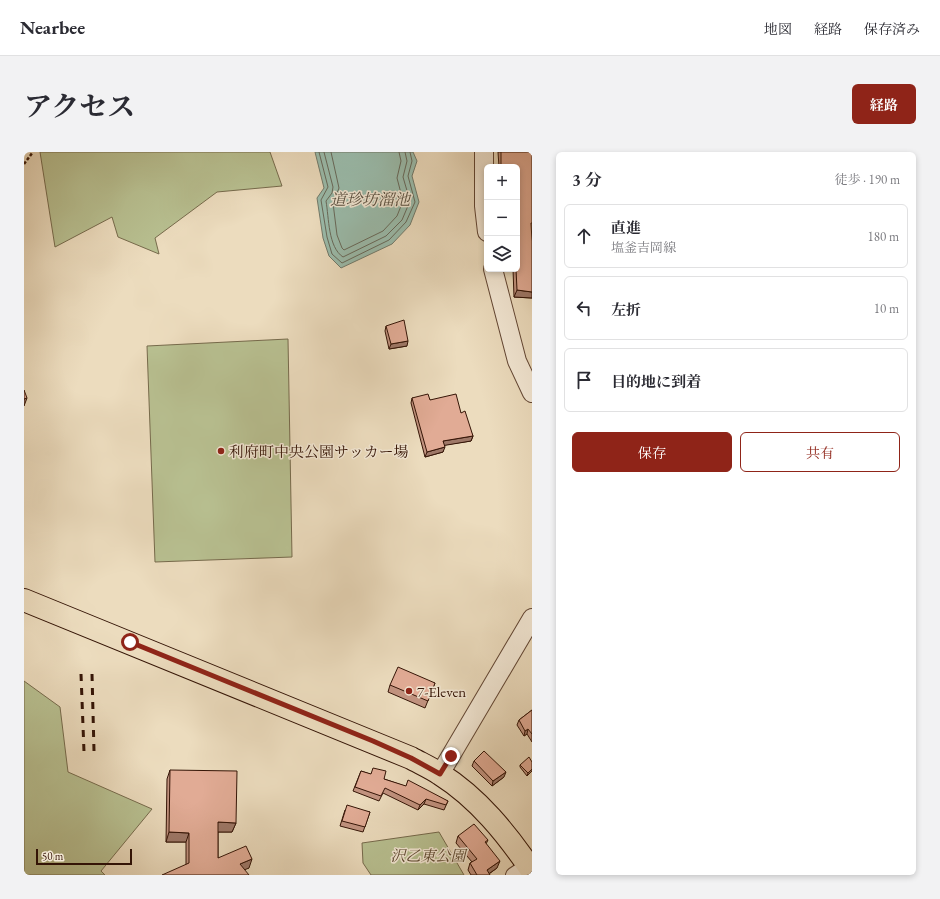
<!DOCTYPE html>
<html lang="ja">
<head>
<meta charset="utf-8">
<style>
	:root { --surface:#fff; --page:#f2f2f3; --text:#2b2b33; --muted:#7c7c81; --line:#e1e1e2; --accent:#8f2418 }
	body { margin:0; font-family:"EB Garamond","Noto Serif JP",serif; background:var(--page); color:var(--text) }
	.controls { position:absolute; right:12px; top:12px; display:grid; overflow:hidden; border-radius:6px; box-shadow:0 2px 6px #0003 }
	.controls button { width:36px; height:36px; display:grid; place-items:center; padding:0; border:0; border-bottom:1px solid var(--line); background:var(--surface); color:var(--text); font:20px sans-serif }
	.scale { position:absolute; left:12px; bottom:10px; width:96px; box-sizing:border-box; padding-left:4px; border:2px solid #341406; border-top:0; font-size:11px; line-height:14px; white-space:nowrap; color:#341406; -webkit-text-stroke:3px #f3e8d5; paint-order:stroke }
	.stop { position:absolute; width:12px; height:12px; margin:-9px; border:3px solid #8f2418; border-radius:50%; background:#fff }
	.stop.end { background:#8f2418; border-color:#fff; box-shadow:0 1px 4px #0008 }
	.list { margin:0; padding:0; list-style:none }
	h2 { display:flex; justify-content:space-between; align-items:center; height:52px; margin:0; padding:0 16px; font-size:17px }
	h2 small { font-size:13px; font-weight:400; color:var(--muted) }
	.list li { display:grid; grid-template-columns:26px 1fr auto; gap:12px; align-items:center; box-sizing:border-box; height:64px; margin:0 8px 8px; padding:0 8px; border:1px solid var(--line); border-radius:6px }
	.list b { display:block; font-size:15px; white-space:nowrap }
	.list p { margin:0; font-size:13px; white-space:nowrap; color:var(--muted) }
	.list em { font-size:13px; font-style:normal; color:var(--muted) }
	.actions { display:flex; gap:8px; padding:12px 16px }
	.actions a { flex:1; padding:9px 0; border:1px solid var(--accent); border-radius:6px; text-align:center; font-size:14px; color:var(--accent) }
	.actions .main { background:var(--accent); color:#fff }
	.icon { flex:none; width:22px; height:22px; fill:none; stroke:currentColor; stroke-width:2; stroke-linecap:round; stroke-linejoin:round }
	.map { position:relative; flex:none; width:508px; height:723px; overflow:hidden; border-radius:6px }
	header { display:flex; align-items:center; gap:24px; box-sizing:border-box; height:56px; padding:0 20px; background:var(--surface); border-bottom:1px solid var(--line) }
	header strong { font-size:19px }
	nav { display:flex; gap:22px; margin-inline-start:auto; font-size:14px }
	.intro { display:flex; align-items:center; justify-content:space-between; box-sizing:border-box; height:96px; padding:0 24px }
	h1 { margin:0; font-size:28px }
	.button { padding:10px 18px; border-radius:6px; background:var(--accent); color:#fff; font-size:14px; font-weight:700 }
	main { display:flex; gap:24px; padding:0 24px }
	aside { flex:1; background:var(--surface); border-radius:6px; box-shadow:0 2px 6px #0003 }
	.map>svg:first-child { display:block }
	.green { fill:#b8c091; stroke:#766a4c }
	.water { fill:#9abcac; stroke:#71796a }
	.lines { fill:none; stroke-linecap:round; stroke-linejoin:round }
	.shore { stroke:#676859; stroke-width:1 }
	.minor-casing { stroke:#624634; stroke-width:16 }
	.tertiary-casing { stroke:#624634; stroke-width:20 }
	.primary-casing { stroke:#341406; stroke-width:24 }
	.path { stroke:#341406; stroke-width:2.5; stroke-dasharray:3 2; stroke-linecap:butt }
	.minor { stroke:#f3e8d5; stroke-width:14 }
	.tertiary { stroke:#f3e8d5; stroke-width:18 }
	.primary { stroke:#ecdcbe; stroke-width:22 }
	.rail { stroke:#341406; stroke-width:3; stroke-dasharray:7 7; stroke-linecap:butt }
	.wall { fill:#c29380; stroke:#341406 }
	.shaded-wall { fill:#9e7868; stroke:#341406 }
	.building { fill:#e1ab95; stroke:#341406 }
	.route { stroke:#8f2418; stroke-width:5 }
	.poi-dot { fill:#8f2418; stroke:#f3e8d5; stroke-width:1.5 }
	.labels { text-anchor:middle; dominant-baseline:central; stroke-width:3; stroke-linejoin:round; paint-order:stroke }
	.poi-label { font-size:15px; fill:#341406; stroke:#f3e8d5; text-anchor:start }
	.park-label { font-size:15px; font-style:italic; fill:#5c4830; stroke:#f3e8d5 }
	.water-label { font-size:16px; font-style:italic; fill:#584f40; stroke:#f3e8d5 }
</style>
</head>
<body>
<header>
<strong>Nearbee</strong>
<nav><a>地図</a><a>経路</a><a>保存済み</a></nav>
</header>
<div class="intro"><h1>アクセス</h1><a class="button">経路</a></div>
<main>
<div class="map">
<svg width="508" height="723" viewBox="0 0 508 723">
	<rect width="100%" height="100%" fill="#ecdcbe"/>
	<filter id="stains"><feTurbulence type="fractalNoise" baseFrequency=".005" numOctaves="4"/><feColorMatrix values="0 0 0 0 .2 0 0 0 0 .09 0 0 0 0 .02 0 0 0 .5 -.17"/></filter>
	<radialGradient id="worn" r=".72"><stop offset=".6" stop-color="#630" stop-opacity="0"/><stop offset="1" stop-color="#630" stop-opacity=".3"/></radialGradient>
	<!-- green -->
	<path class="green" d="M16 0H246L258 34 193 40 131 86 135 102 94 85 88 65 31 95Z
		M264 187 268 405 131 410 123 194Z
		M0 529 36 555 44 620 128 657 77 719 81 723H0Z
		M415 680 440 723H347L339 711 338 691Z"/>
	<!-- water -->
	<path class="water" d="M291 0H389L393 9 388 24 395 50 386 73 368 92 317 116 305 104 299 86 293 46 300 36Z"/>
	<g class="lines">
		<!-- shore -->
		<path class="shore" d="M295 0 304 35 297 48 303 85 308 102 318 111 365 88 382 70 391 50 384 24 388 9 386 0
			M300 0 309 35 308 41 302 49C305 66 304 95 319 105L362 84 378 68 386 49 379 25 383 9 381 0
			M307 0 315 36 309 51 313 83 318 96 320 98 359 79 373 64 379 49 373 26 377 9 375 0"/>
		<!-- minor casing -->
		<g class="minor-casing">
			<path id="minor" d="M489 723 504 713"/>
		</g>
		<!-- tertiary casing -->
		<g class="tertiary-casing">
			<path id="tertiary" d="M460 0V54L463 80
				M469 117 493 209 508 241
				M416 622 508 466"/>
		</g>
		<!-- primary casing -->
		<g class="primary-casing">
			<path id="primary" d="M0 448 387 606C396 611 407 616 416 622 454 646 483 682 508 719"/>
		</g>
		<!-- path -->
		<path class="path" d="M0 12 9 0"/>
		<!-- minor -->
		<use href="#minor" class="minor"/>
		<!-- tertiary -->
		<use href="#tertiary" class="tertiary"/>
		<!-- primary -->
		<use href="#primary" class="primary"/>
		<!-- rail -->
		<path class="rail" d="M57 522 60 600
			M68 522 70 599"/>
	</g>
	<!-- wall -->
	<path class="wall" d="M474 0H508L507 78 508 146 490 145 489 117H493V15H475Z
		M362 174 383 194 365 197 361 179Z
		M388 246 406 248 437 261 449 284 447 289 420 293 419 300 401 305 387 251Z
		M411 531 401 556 364 540 366 533Z
		M508 558V590L503 582 500 584 493 573 495 568Z
		M450 609 480 625 468 634 448 614Z
		M508 610V619L503 624 496 615V613Z
		M146 618 212 671 208 680H194V706L225 716 162 713V690H142L143 627Z
		M337 619 424 649 420 658 400 652 394 658 359 641 355 649 329 639Z
		M321 658 346 660 339 680 316 674Z
		M434 684 464 688 462 692 473 716 465 722 466 723H447L444 718 446 711 448 710 432 691Z"/>
	<!-- shaded-wall -->
	<path class="shaded-wall" d="M493 138 508 140V146L490 145Z
		M384 189 383 194 365 197 367 192Z
		M3 246 0 254V247Z
		M449 284 447 289 417 294 419 289Z
		M421 295 419 300 401 305 403 300Z
		M504 577 503 582 500 584 501 579Z
		M508 617V619L503 624 504 621Z
		M482 620 480 625 468 634 469 629Z
		M402 647 400 652 394 658 396 653Z
		M194 670 212 671 208 680H191Z
		M145 680 165 681 162 690H142Z
		M228 707 225 716 213 721 216 712Z
		M476 709 473 716 463 723V718Z"/>
	<!-- building -->
	<path class="building" d="M477 0H508V71H507L508 89V140L493 138 492 117H493V15H477Z
		M380 168 384 189 367 192 362 174Z
		M0 238 3 246 0 247Z
		M404 242 406 248 432 242 437 261 441 259 449 284 419 289 421 295 403 300 388 246Z
		M374 515 411 531 404 549 366 533Z
		M508 558V582L504 577 501 579 495 568Z
		M460 599 482 620 469 629 450 609Z
		M505 605 508 610V617L504 621 496 613Z
		M349 616 362 619 360 627 382 634 384 628 424 649 422 653 402 647 396 653 361 636 357 644 331 635 337 619 347 622Z
		M146 618 213 619 212 671 194 670V706L222 694 228 707 216 712 225 723H138L165 711V681L145 680Z
		M323 653 346 660 341 675 318 669Z
		M450 672 464 688 461 690 476 709 463 718 466 723H453L446 711 453 707 434 684Z"/>
	<g class="lines">
		<!-- route -->
		<path class="route" d="M106 490 349 589 387 606 416 622 427 604"/>
	</g>
	<!-- markers -->
	<g class="poi-dot">
		<circle cx="197" cy="299" r="4"/>
		<circle cx="385" cy="539" r="4"/>
	</g>
	<g class="labels">
		<!-- poi labels -->
		<g class="poi-label">
			<text x="205" y="299">利府町中央公園サッカー場</text>
			<text x="393" y="539">7-Eleven</text>
		</g>
		<!-- park labels -->
		<g class="park-label">
			<text x="404" y="703">沢乙東公園</text>
		</g>
		<!-- water labels -->
		<g class="water-label">
			<text x="346" y="47">道珍坊溜池</text>
		</g>
	</g>
	<rect width="100%" height="100%" filter="url(#stains)"/>
	<rect width="100%" height="100%" fill="url(#worn)"/>
</svg>
<div class="controls">
<button>+</button>
<button>−</button>
<button><svg class="icon" aria-label="layers" viewBox="0 0 24 24"><path d="M12 4l9 5-9 5-9-5zM3 14l9 5 9-5"/></svg></button>
</div>
<div class="scale">50 m</div>
<div class="stop" style="left:106px;top:490px"></div>
<div class="stop end" style="left:427px;top:604px"></div>
</div>
<aside>
<h2>3 分<small>徒歩 · 190 m</small></h2>
<ul class="list">
<li><svg class="icon" aria-label="ahead" viewBox="0 0 24 24"><path d="M12 20V5M6 11l6-6 6 6"/></svg><div><b>直進</b><p>塩釜吉岡線</p></div><em>180 m</em></li>
<li><svg class="icon" aria-label="left" viewBox="0 0 24 24"><path d="M17 20v-9H6M10 6l-5 5 5 5"/></svg><div><b>左折</b></div><em>10 m</em></li>
<li><svg class="icon" aria-label="arrive" viewBox="0 0 24 24"><path d="M6 21V4h12l-3 4 3 4H6"/></svg><div><b>目的地に到着</b></div></li>
</ul>
<div class="actions"><a class="main">保存</a><a>共有</a></div>
</aside>
</main>
</body>
</html>
